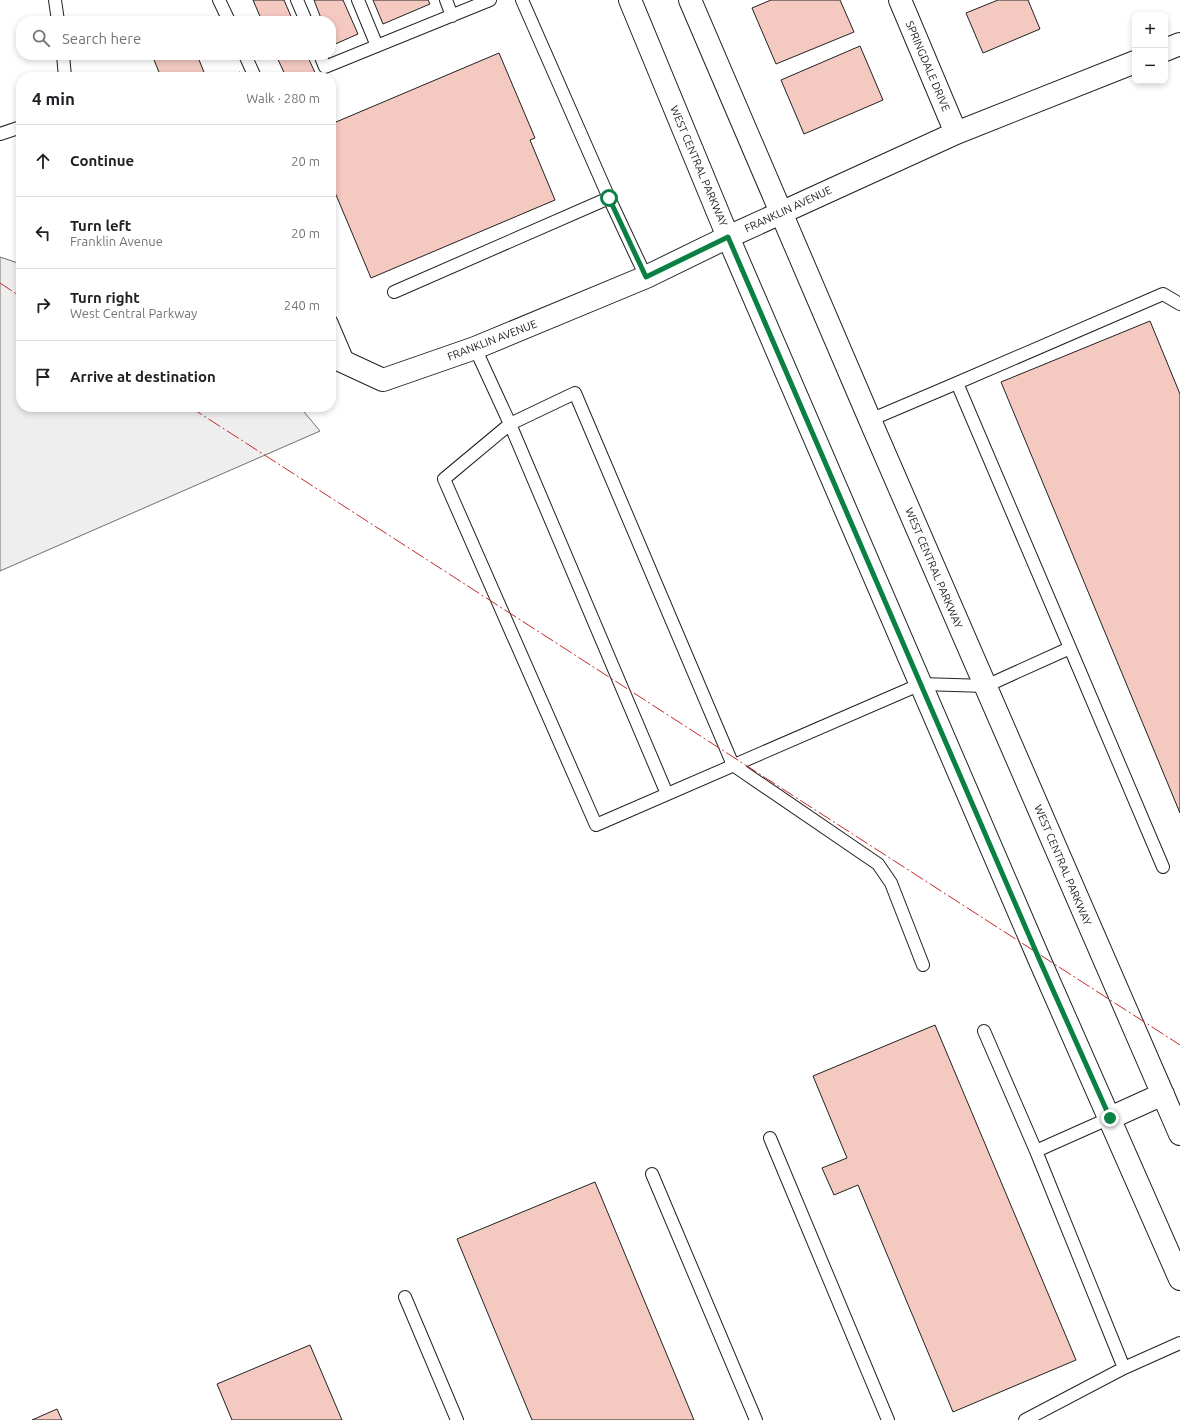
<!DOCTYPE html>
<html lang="en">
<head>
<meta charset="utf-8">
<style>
	:root { --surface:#fff; --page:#f2f2f2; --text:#202124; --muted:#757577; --line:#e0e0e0 }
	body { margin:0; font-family:Ubuntu,sans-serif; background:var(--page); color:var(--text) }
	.controls { position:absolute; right:12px; top:12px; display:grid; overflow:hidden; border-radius:8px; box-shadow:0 2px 6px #0003 }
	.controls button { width:36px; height:36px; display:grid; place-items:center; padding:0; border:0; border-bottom:1px solid var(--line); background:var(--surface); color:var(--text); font:20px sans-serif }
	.stop { position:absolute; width:12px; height:12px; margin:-9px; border:3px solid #0b8043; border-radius:50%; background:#fff }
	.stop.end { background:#0b8043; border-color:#fff; box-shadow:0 1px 4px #0008 }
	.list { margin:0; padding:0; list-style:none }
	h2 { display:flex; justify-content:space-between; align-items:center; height:52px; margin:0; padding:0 16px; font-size:17px }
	h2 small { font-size:13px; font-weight:400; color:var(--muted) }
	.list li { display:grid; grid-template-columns:26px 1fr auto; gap:12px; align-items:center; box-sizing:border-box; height:72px; padding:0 16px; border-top:1px solid var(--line) }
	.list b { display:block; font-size:15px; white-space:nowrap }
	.list p { margin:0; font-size:13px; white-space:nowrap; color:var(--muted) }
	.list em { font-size:13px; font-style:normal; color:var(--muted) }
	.icon { flex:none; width:22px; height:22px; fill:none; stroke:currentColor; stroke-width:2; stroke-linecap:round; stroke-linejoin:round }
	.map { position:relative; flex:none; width:1180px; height:1420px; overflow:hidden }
	.search { position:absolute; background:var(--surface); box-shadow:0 2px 6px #0003; left:16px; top:16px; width:320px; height:44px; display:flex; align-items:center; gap:10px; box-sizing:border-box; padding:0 14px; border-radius:16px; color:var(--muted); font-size:15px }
	.panel { position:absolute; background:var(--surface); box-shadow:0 2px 6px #0003; left:16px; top:72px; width:320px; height:340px; border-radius:16px }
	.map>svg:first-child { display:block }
	.green { fill:#eee; stroke:#6f6f6f }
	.building { fill:#f3c9c0; stroke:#222 }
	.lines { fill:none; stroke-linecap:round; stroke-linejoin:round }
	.service-casing { stroke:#222; stroke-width:14 }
	.minor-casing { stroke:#222; stroke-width:24 }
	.secondary-casing { stroke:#222; stroke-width:24 }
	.service { stroke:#fff; stroke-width:12 }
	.minor { stroke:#fff; stroke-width:22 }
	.secondary { stroke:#fff; stroke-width:22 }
	.power { stroke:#c62828; stroke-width:1; stroke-dasharray:14 3 2 3; stroke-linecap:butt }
	.route { stroke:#0b8043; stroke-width:5 }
	.labels { text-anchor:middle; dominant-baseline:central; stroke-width:3; stroke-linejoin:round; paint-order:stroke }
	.street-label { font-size:11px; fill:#222; stroke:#fff }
</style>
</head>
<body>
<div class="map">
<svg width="1180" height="1420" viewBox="0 0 1180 1420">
	<rect width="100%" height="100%" fill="#fff"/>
	<!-- green -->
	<path class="green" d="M0 257 21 264V407H300L320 431 0 571Z"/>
	<!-- building -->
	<path class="building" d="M253 0H284L293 21H262Z
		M314 0H343L358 34 333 45 331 41V21H322Z
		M373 0H428L430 4 383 24Z
		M771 0H840L854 32 776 64 752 8Z
		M998 0H1028L1040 29 983 53 966 13Z
		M860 46 883 100 804 134 781 80Z
		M499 53 535 138 530 140 555 200 371 278 331 183V111L336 122Z
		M152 55H197L206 77H161Z
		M276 55H307L317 77H286Z
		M240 72 242 77H227Z
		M1150 321 1180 394V813L1001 382Z
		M935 1025 1076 1360 953 1412 858 1185 834 1195 822 1168 847 1158 813 1076Z
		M595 1182 694 1420H532L457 1239Z
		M310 1345 342 1420H232L217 1384Z
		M57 1409 62 1420H32Z"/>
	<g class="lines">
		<!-- service casing -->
		<g class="service-casing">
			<path id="service" d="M55 0 58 21
				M219 0 229 21
				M297 0 306 21
				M358 0 377 46
				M446 0 452 16
				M522 0 609 198 646 277
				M63 55 65 77
				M245 55 255 77
				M320 55 325 67 490 0
				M0 134 21 127
				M394 292 609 198
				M331 321 349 363
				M475 348 510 424 667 794
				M957 383 1163 294 1180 304
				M870 420 957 383 1070 648
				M923 965 891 883 878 864 733 765 575 393 510 424 444 479 596 825 921 684 986 686 1070 648 1163 867
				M984 1031 1036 1151 1124 1368
				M770 1138 888 1420
				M1036 1151 1110 1118
				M652 1174 756 1420
				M405 1297 457 1420
				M1025 1420 1124 1368 1180 1343"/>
		</g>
		<!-- minor casing -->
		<g class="minor-casing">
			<path id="minor" d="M900 0 956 133
				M1165 50 1180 44
				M331 356 383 380 475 348 646 277 728 237 956 133 1135 62"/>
		</g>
		<!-- secondary casing -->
		<g class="secondary-casing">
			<path id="secondary" d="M630 0 728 237 1040 961 1180 1279
				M690 0 870 420 1180 1134
				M1110 1118 1163 1094"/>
		</g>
		<!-- service -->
		<use href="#service" class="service"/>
		<!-- minor -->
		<use href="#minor" class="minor"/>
		<!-- secondary -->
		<use href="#secondary" class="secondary"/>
		<!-- power -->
		<path class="power" d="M0 283 21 297
			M190 407 1180 1045"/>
	</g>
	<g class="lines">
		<!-- route -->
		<path class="route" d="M609 198 646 277 728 237 1040 961 1110 1118"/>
	</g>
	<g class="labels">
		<!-- street labels -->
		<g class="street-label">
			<text transform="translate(928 66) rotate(67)">SPRINGDALE DRIVE</text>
			<text transform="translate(699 166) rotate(67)">WEST CENTRAL PARKWAY</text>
			<text transform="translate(788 209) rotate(-25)">FRANKLIN AVENUE</text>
			<text transform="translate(492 340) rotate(-21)">FRANKLIN AVENUE</text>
			<text transform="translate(934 568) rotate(67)">WEST CENTRAL PARKWAY</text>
			<text transform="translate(1063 865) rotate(67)">WEST CENTRAL PARKWAY</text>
		</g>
	</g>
</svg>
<div class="controls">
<button>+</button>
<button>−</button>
</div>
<div class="stop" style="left:609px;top:198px"></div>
<div class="stop end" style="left:1110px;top:1118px"></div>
<div class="search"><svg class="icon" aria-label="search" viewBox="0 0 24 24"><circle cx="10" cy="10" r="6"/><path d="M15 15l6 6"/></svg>Search here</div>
<section class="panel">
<h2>4 min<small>Walk · 280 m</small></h2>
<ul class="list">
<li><svg class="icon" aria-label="ahead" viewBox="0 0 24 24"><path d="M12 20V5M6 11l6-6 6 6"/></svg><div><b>Continue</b></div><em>20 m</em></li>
<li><svg class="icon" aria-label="left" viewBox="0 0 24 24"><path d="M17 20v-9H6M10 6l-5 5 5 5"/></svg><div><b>Turn left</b><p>Franklin Avenue</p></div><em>20 m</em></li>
<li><svg class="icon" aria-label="right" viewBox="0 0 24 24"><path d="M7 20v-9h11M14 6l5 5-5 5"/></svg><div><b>Turn right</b><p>West Central Parkway</p></div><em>240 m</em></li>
<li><svg class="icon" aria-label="arrive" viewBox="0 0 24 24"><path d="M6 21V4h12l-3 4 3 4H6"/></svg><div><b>Arrive at destination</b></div></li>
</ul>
</section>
</div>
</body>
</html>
